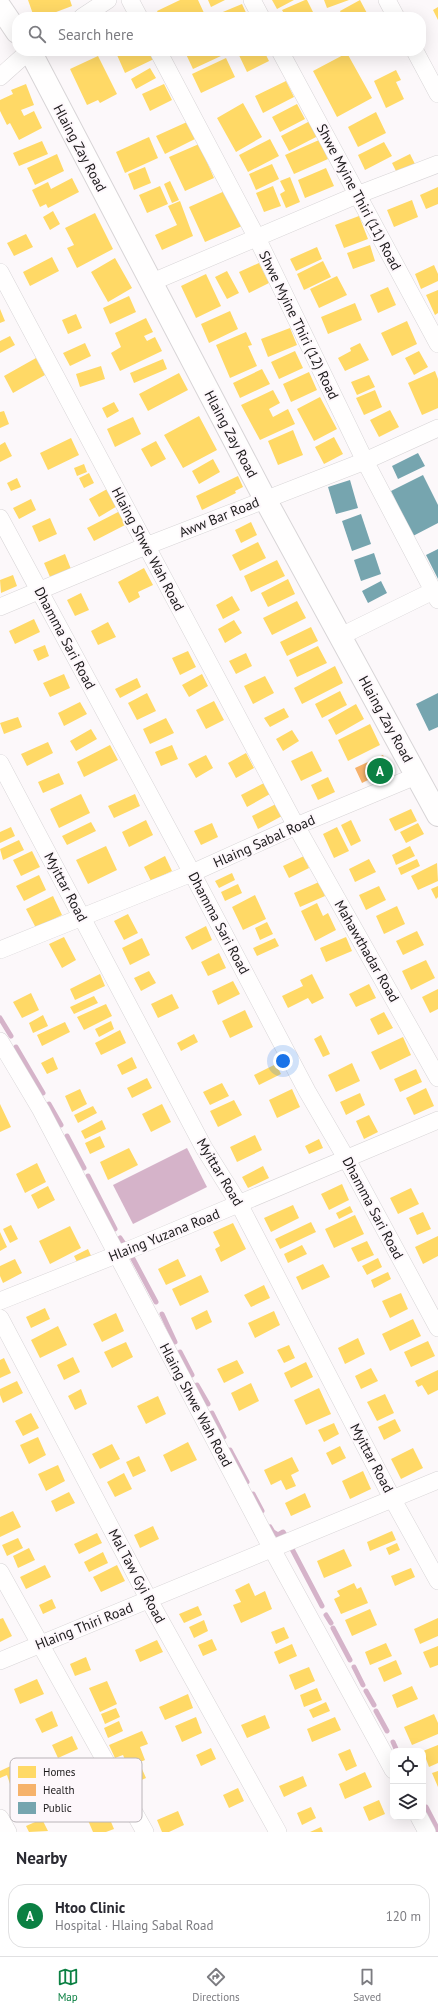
<!DOCTYPE html>
<html lang="en">
<head>
<meta charset="utf-8">
<style>
	:root { --surface:#fff; --page:#f7f7f7; --text:#2b2b33; --muted:#7c7c81; --line:#e1e1e2; --accent:#0b8043 }
	body { margin:0; font-family:"PT Sans",sans-serif; background:var(--page); color:var(--text) }
	.controls { position:absolute; right:12px; bottom:12px; display:grid; overflow:hidden; border-radius:8px; box-shadow:0 4px 16px #0002 }
	.controls button { width:36px; height:36px; display:grid; place-items:center; padding:0; border:0; border-bottom:1px solid var(--line); background:var(--surface); color:var(--text); font:20px sans-serif }
	.you { position:absolute; left:283px; top:1061px; width:14px; height:14px; margin:-10px; border:3px solid #fff; border-radius:50%; background:#1a73e8; box-shadow:0 0 0 6px #1a73e833 }
	.badge { display:grid; place-items:center; width:26px; height:26px; border-radius:50%; background:var(--accent); color:#fff; font-size:13px; font-weight:700 }
	.pin { position:absolute; translate:-50% -50%; border:2px solid #fff; box-shadow:0 1px 4px #0006 }
	.list { margin:0; padding:0; list-style:none }
	h2 { display:flex; justify-content:space-between; align-items:center; height:52px; margin:0; padding:0 16px; font-size:17px }
	h2 small { font-size:13px; font-weight:400; color:var(--muted) }
	.list li { display:grid; grid-template-columns:26px 1fr auto; gap:12px; align-items:center; box-sizing:border-box; height:64px; margin:0 8px 8px; padding:0 8px; border:1px solid var(--line); border-radius:16px }
	.list b { display:block; font-size:15px; white-space:nowrap }
	.list p { margin:0; font-size:13px; white-space:nowrap; color:var(--muted) }
	.list em { font-size:13px; font-style:normal; color:var(--muted) }
	.icon { flex:none; width:22px; height:22px; fill:none; stroke:currentColor; stroke-width:2; stroke-linecap:round; stroke-linejoin:round }
	.map { position:relative; flex:none; width:438px; height:1832px; overflow:hidden }
	.search { position:absolute; background:var(--surface); box-shadow:0 4px 16px #0002; left:12px; right:12px; top:12px; height:44px; display:flex; align-items:center; gap:10px; box-sizing:border-box; padding:0 14px; border-radius:16px; color:var(--muted); font-size:15px }
	.sheet { height:124px; background:var(--surface) }
	nav { display:flex; justify-content:space-around; align-items:center; box-sizing:border-box; height:56px; border-top:1px solid var(--line); background:var(--surface); font-size:11px; color:var(--muted) }
	nav a { display:grid; justify-items:center; gap:2px }
	nav .on { color:var(--accent) }
	.map>svg:first-child { display:block }
	.water { fill:#d5b3c9 }
	.homes { fill:#ffd966 }
	.health { fill:#f6b26b }
	.public { fill:#76a5af }
	.lines { fill:none; stroke-linecap:round; stroke-linejoin:round }
	.stream { stroke:#d5b3c9; stroke-width:5 }
	.street-casing { stroke:#d8d5d7; stroke-width:18 }
	.secondary-casing { stroke:#d8d5d7; stroke-width:24 }
	.street { stroke:#fffefe; stroke-width:17 }
	.secondary { stroke:#fffefe; stroke-width:22 }
	.labels { text-anchor:middle; dominant-baseline:central; stroke-width:4; stroke-linejoin:round; paint-order:stroke }
	.street-label { font-size:14px; fill:#1b191a; stroke:#fdf7fb }
	.key { fill:#fdf7fb; stroke:#b9b4b8; stroke-width:1 }
	.key-label { font-size:11px; fill:#1b191a }
</style>
</head>
<body>
<div class="map">
<svg width="438" height="1832" viewBox="0 0 438 1832">
	<rect width="100%" height="100%" fill="#fcf8fa"/>
	<!-- water -->
	<path class="water" d="M187 1148 207 1187 133 1224 113 1185Z"/>
	<!-- homes -->
	<path class="homes" d="M28 0H70L72 6 43 17H34Z
		M180 0H198L204 13 202 14 203 17H160L157 11Z
		M208 0H225L211 7Z
		M272 0H294L277 9Z
		M305 0H307L315 16 286 17 282 10Z
		M324 0H349L327 8Z
		M360 0 369 17H343L340 11Z
		M242 4 248 17H219L218 14Z
		M438 7V20L433 10Z
		M126 51H150L154 59 125 73 117 55Z
		M188 51H219L221 56 193 69 185 52Z
		M237 51H264L269 61 247 72Z
		M347 53 372 98 337 117 313 71Z
		M98 56 117 94 100 103 98 100 87 105 70 69Z
		M226 58 235 77 201 93 192 74Z
		M150 68 156 78 136 89 131 79Z
		M396 70 401 80 396 82 404 99 386 108 374 81Z
		M286 81 294 97 263 113 255 96Z
		M26 84 34 105 21 110 24 116 34 111 42 128 19 140 10 123 7 125 0 111V100L13 94 11 90Z
		M164 84 172 100 150 111 142 94Z
		M243 103 262 137 236 152 217 118Z
		M297 104 305 119 280 132 272 117Z
		M376 112 386 133 358 147 348 127Z
		M310 121 318 136 289 151 281 136Z
		M187 122 195 139 165 154 156 136Z
		M149 137 158 158 125 173 116 152Z
		M270 139 279 156 248 172 239 155Z
		M319 140 328 159 294 174 285 155Z
		M42 141 48 154 19 166 13 153Z
		M384 142 392 156 365 170 358 155Z
		M199 144 214 178 185 191 169 157Z
		M57 154 64 171 35 185 27 168Z
		M410 154 416 166 398 175 392 163Z
		M272 164 279 179 256 190 249 174Z
		M145 167 151 183 134 190 128 174Z
		M326 168 334 186 305 198 298 180Z
		M290 177 300 202 286 208 280 194 285 191 280 181Z
		M72 178 79 192 48 208 46 204 40 207 32 190 48 182 51 189Z
		M170 181 179 200 172 203 164 184Z
		M160 186 168 204 147 213 139 195Z
		M273 186 281 206 264 212 256 193Z
		M438 187V204L426 209 420 195Z
		M227 190 242 226 205 242 189 207Z
		M412 200 418 217 394 227 387 210Z
		M180 201 193 236 162 250 155 235 177 225 168 206Z
		M53 211 60 224 50 230 43 217Z
		M95 213 113 249 77 268 67 248 74 245 65 228Z
		M359 216 368 239 344 248 335 225Z
		M26 234 33 247 14 256 7 243Z
		M370 245 375 261 353 269 347 253Z
		M317 247 322 259 296 271 290 259Z
		M52 257 59 271 30 286 23 272Z
		M115 258 132 288 108 302 91 272Z
		M323 261 331 277 304 290 297 274Z
		M259 263 269 283 249 293 239 272Z
		M434 265 438 274V281L421 289 415 274Z
		M227 271 239 293 227 299 215 277Z
		M206 274 221 306 196 318 181 286Z
		M337 276 347 295 319 308 310 289Z
		M388 287 396 305 378 313 370 295Z
		M438 290V313L435 315 426 295Z
		M129 296 136 312 110 324 103 308Z
		M355 303 362 320 328 334 321 317Z
		M0 309 5 321 0 323Z
		M230 311 238 329 209 343 201 324Z
		M76 314 82 328 68 334 62 320Z
		M146 318 153 332 144 336 147 341 155 337 162 351 120 371 111 353 121 347 115 333Z
		M407 321 417 344 392 356 381 333Z
		M290 328 297 345 268 357 261 339Z
		M246 332 252 345 248 346 257 366 230 378 216 345Z
		M10 336 15 345 0 353V341Z
		M85 343 91 356 70 366 63 353Z
		M360 343 369 360 345 371 338 358 351 351 350 348Z
		M295 351 303 368 279 379 271 362Z
		M419 351 428 367 414 375 405 358Z
		M36 358 45 375 13 393 4 376Z
		M163 359 167 369 134 383 130 373Z
		M101 366 105 379 80 387 76 374Z
		M262 369 270 384 240 398 233 383Z
		M435 371 438 379V408L422 415 408 383Z
		M309 372 317 390 291 402 283 384Z
		M179 373 188 390 148 411 139 394Z
		M369 375 375 387 357 395 351 382Z
		M273 390 280 403 269 409 273 417 288 409 295 424 260 440 241 405Z
		M375 390 382 407 364 415 356 398Z
		M320 397 337 429 314 441 297 409Z
		M114 402 119 411 107 418 102 408Z
		M390 410 399 427 379 437 370 420Z
		M4 411 9 424 0 428V412Z
		M199 416 217 450 183 468 164 435Z
		M133 417 141 434 115 447 107 429Z
		M293 430 303 455 278 465 268 441Z
		M334 437 343 454 324 464 315 447Z
		M71 438 79 455 48 470 40 453Z
		M156 441 166 459 151 467 141 449Z
		M5 442 12 456 0 462V445Z
		M213 459 220 472 199 484 192 471Z
		M84 464 87 472 77 476 74 468Z
		M89 473 94 483 84 488 79 478Z
		M238 476 243 487 235 491 236 493 202 510 196 496Z
		M17 478 21 487 11 491 7 483Z
		M109 488 119 505 99 517 89 499Z
		M31 499 36 510 19 519 13 508Z
		M120 511 127 524 94 541 87 528Z
		M50 518 57 534 39 542 32 526Z
		M251 522 257 535 241 543 235 530Z
		M258 542 266 558 240 571 232 555Z
		M65 554 71 569 50 577 44 563Z
		M277 560 285 576 251 592 244 576Z
		M144 568 153 585 138 592 140 597 129 603 118 582Z
		M13 575 17 586 1 593 0 580Z
		M288 579 295 594 268 607 261 593Z
		M81 593 89 610 75 616 67 600Z
		M232 596 240 610 223 619 216 605Z
		M297 601 306 618 272 635 263 618Z
		M34 619 40 632 15 644 9 631Z
		M234 620 242 633 225 643 218 629Z
		M108 622 116 637 98 645 91 631Z
		M311 627 318 641 287 656 280 642Z
		M45 645 49 656 38 661 33 650Z
		M318 646 327 663 297 677 289 660Z
		M188 651 196 667 180 675 172 658Z
		M246 653 252 666 236 674 229 661Z
		M335 666 343 683 302 704 294 688Z
		M64 674 70 688 50 697 43 683Z
		M202 674 208 686 189 697 182 685Z
		M265 676 274 693 253 704 244 686Z
		M137 678 141 687 120 698 115 689Z
		M340 691 347 705 322 718 315 704Z
		M147 693 156 711 137 720 128 703Z
		M214 701 224 720 206 729 196 710Z
		M80 702 87 714 64 726 58 713Z
		M356 704 364 719 336 735 328 720Z
		M284 708 289 717 270 727 264 718Z
		M18 717 22 727 4 734 0 723Z
		M166 718 174 733 150 744 143 729Z
		M370 724 380 745 348 761 338 740Z
		M91 729 97 739 76 751 70 741Z
		M292 730 299 741 283 751 276 739Z
		M48 742 53 753 27 766 21 754Z
		M110 745 118 760 84 777 77 762Z
		M172 745 178 759 161 766 155 752Z
		M312 751 322 771 301 781 291 761Z
		M246 753 254 768 236 778 228 763Z
		M206 755 213 768 196 778 188 764Z
		M59 773 64 784 43 793 38 782Z
		M328 777 335 792 318 800 311 785Z
		M264 783 270 794 247 807 241 795Z
		M81 794 90 813 59 828 50 809Z
		M135 794 140 806 114 818 108 806Z
		M276 804 282 816 258 829 252 816Z
		M411 809 417 821 395 831 389 819Z
		M146 820 153 835 129 847 122 832Z
		M351 820 361 841 351 846 341 825Z
		M91 822 96 831 67 845 62 836Z
		M212 823 218 837 201 845 194 831Z
		M418 823 424 834 406 843 400 832Z
		M11 827 15 836 0 843V832Z
		M337 827 349 851 334 858 323 834Z
		M19 840 24 850 3 860 0 849Z
		M106 846 117 870 88 884 76 860Z
		M410 846 415 856 396 865 392 855Z
		M32 851 40 867 21 876 13 860Z
		M165 856 172 871 151 881 144 867Z
		M304 856 309 868 289 878 283 866Z
		M369 859 376 872 355 882 349 869Z
		M417 859 420 866 401 875 398 868Z
		M437 863 438 881 418 890 411 876Z
		M232 873 235 880 219 888 215 881Z
		M39 875 46 890 24 901 16 886Z
		M319 882 325 896 300 907 294 893Z
		M238 884 242 893 225 901 221 892Z
		M379 886 386 900 366 910 359 895Z
		M438 886V897L436 899 431 889Z
		M255 895 266 919 243 930 232 907Z
		M53 896 62 915 36 928 26 909Z
		M317 903 323 916 328 913 336 930 315 941 301 911Z
		M397 906 405 924 384 934 376 916Z
		M128 914 138 933 124 940 114 921Z
		M267 922 273 934 260 940 255 928Z
		M206 926 212 940 192 950 185 937Z
		M417 931 424 945 403 955 396 941Z
		M64 937 76 960 62 968 49 944Z
		M346 937 352 951 326 962 320 948Z
		M142 938 150 955 130 965 122 948Z
		M275 938 279 946 257 956 253 948Z
		M219 953 226 968 208 976 201 962Z
		M426 960 435 978 411 990 402 971Z
		M149 971 156 983 141 991 134 978Z
		M100 974 105 986 75 1000 70 989Z
		M312 974 324 998 312 1004 308 998 288 1008 282 996 303 986 300 980Z
		M233 981 240 994 218 1005 212 991Z
		M369 984 376 998 356 1007 349 994Z
		M438 989V1009L430 1013 422 997Z
		M31 993 39 1010 22 1018 13 1002Z
		M172 994 179 1008 158 1018 151 1004Z
		M94 996 98 1003 74 1014 70 1007Z
		M106 1004 112 1016 84 1030 77 1017Z
		M245 1010 253 1027 230 1038 222 1021Z
		M384 1012 393 1028 378 1035 370 1019Z
		M43 1015 48 1026 33 1033 29 1023Z
		M111 1021 114 1029 99 1037 95 1029Z
		M65 1022 70 1032 42 1046 37 1035Z
		M120 1030 126 1043 101 1055 95 1043Z
		M194 1034 198 1042 181 1051 177 1043Z
		M321 1035 330 1054 323 1057 314 1039Z
		M403 1037 411 1055 380 1070 371 1052Z
		M53 1057 58 1069 47 1074 41 1063Z
		M132 1057 137 1068 122 1075 117 1065Z
		M352 1063 360 1081 336 1092 328 1075Z
		M276 1064 281 1074 259 1085 254 1075Z
		M416 1069 422 1082 400 1092 394 1079Z
		M147 1078 152 1088 132 1098 127 1088Z
		M222 1083 229 1096 210 1105 203 1092Z
		M426 1088 434 1106 414 1115 406 1098Z
		M80 1089 87 1104 72 1112 65 1096Z
		M292 1089 300 1107 277 1118 269 1100Z
		M360 1093 365 1105 346 1115 340 1102Z
		M234 1100 242 1115 218 1127 210 1111Z
		M0 1104 11 1127 0 1132Z
		M162 1104 171 1122 151 1132 142 1114Z
		M93 1106 97 1113 78 1123 74 1115Z
		M369 1115 378 1132 364 1139 356 1121Z
		M102 1120 106 1129 85 1139 81 1131Z
		M255 1135 262 1150 237 1162 230 1147Z
		M100 1136 105 1147 90 1154 85 1143Z
		M319 1139 323 1148 309 1154 305 1146Z
		M129 1148 138 1165 108 1180 100 1162Z
		M37 1163 46 1182 25 1193 16 1174Z
		M263 1166 269 1178 248 1188 242 1177Z
		M342 1184 349 1200 329 1210 321 1194Z
		M48 1186 55 1200 38 1209 31 1195Z
		M411 1188 419 1204 398 1214 390 1198Z
		M293 1205 299 1218 271 1232 264 1218Z
		M350 1206 353 1212 339 1219 336 1213Z
		M423 1212 431 1229 417 1235 409 1218Z
		M355 1215 364 1234 334 1248 325 1229Z
		M311 1222 316 1232 280 1249 275 1239Z
		M233 1223 246 1249 221 1262 215 1249 220 1246 213 1232Z
		M11 1225 18 1239 10 1243 3 1229Z
		M70 1226 81 1248 50 1264 39 1241Z
		M0 1232 7 1247 0 1251Z
		M438 1236V1256L423 1264 415 1247Z
		M367 1241 374 1255 358 1262 351 1248Z
		M302 1245 307 1254 288 1263 284 1254Z
		M88 1249 92 1258 78 1264 74 1256Z
		M378 1258 382 1267 367 1275 362 1266Z
		M15 1259 22 1273 3 1283 0 1276V1266Z
		M178 1259 186 1276 166 1285 158 1269Z
		M323 1264 330 1277 302 1290 296 1277Z
		M388 1272 391 1279 374 1288 371 1280Z
		M201 1275 209 1292 180 1306 172 1289Z
		M264 1285 270 1298 251 1307 244 1295Z
		M401 1293 408 1309 390 1318 382 1301Z
		M45 1308 50 1319 31 1328 26 1317Z
		M207 1310 212 1322 196 1330 191 1318Z
		M274 1311 280 1325 255 1338 248 1323Z
		M116 1313 124 1331 102 1342 93 1324Z
		M413 1319 421 1336 390 1351 382 1334Z
		M58 1326 67 1345 40 1358 31 1340Z
		M358 1338 365 1354 345 1364 338 1348Z
		M428 1341 435 1356 411 1367 404 1352Z
		M126 1342 133 1357 112 1368 104 1352Z
		M289 1345 295 1358 284 1363 277 1350Z
		M73 1357 80 1372 64 1380 57 1365Z
		M4 1358 11 1373 0 1378V1360Z
		M237 1360 244 1373 224 1383 217 1369Z
		M306 1362 313 1377 291 1388 284 1373Z
		M371 1368 378 1381 361 1389 355 1376Z
		M438 1370V1390L428 1395 422 1385 418 1387 415 1381Z
		M17 1381 23 1393 3 1403 0 1395V1389Z
		M251 1383 259 1401 239 1411 231 1393Z
		M319 1388 331 1414 306 1425 294 1400Z
		M81 1389 87 1404 75 1410 68 1396Z
		M385 1394 394 1413 377 1421 367 1402Z
		M158 1396 166 1414 146 1424 137 1406Z
		M31 1413 39 1428 23 1436 15 1421Z
		M395 1419 401 1431 384 1440 378 1427Z
		M334 1423 339 1434 324 1442 318 1430Z
		M38 1437 46 1455 29 1464 20 1445Z
		M188 1442 197 1460 171 1472 163 1455Z
		M112 1444 120 1459 100 1469 92 1454Z
		M340 1446 346 1458 332 1465 326 1453Z
		M413 1448 423 1468 401 1479 391 1459Z
		M139 1456 146 1471 133 1477 126 1462Z
		M292 1457 299 1471 291 1475 296 1486 286 1490 281 1480 271 1485 264 1470Z
		M58 1465 65 1481 46 1491 38 1474Z
		M363 1471 371 1489 350 1499 342 1481Z
		M124 1473 132 1489 115 1497 107 1482Z
		M69 1492 75 1503 56 1512 51 1501Z
		M305 1493 311 1507 291 1516 285 1503Z
		M13 1511 21 1527 0 1537V1517Z
		M153 1526 159 1539 140 1548 134 1535Z
		M392 1531 396 1540 370 1551 367 1542Z
		M97 1533 102 1543 79 1554 74 1544Z
		M18 1538 23 1548 7 1556 2 1545Z
		M397 1543 400 1550 389 1555 386 1548Z
		M29 1548 35 1560 18 1568 13 1556Z
		M344 1549 352 1566 324 1578 317 1561Z
		M103 1552 108 1563 89 1572 84 1562Z
		M45 1565 51 1577 26 1589 20 1577Z
		M117 1565 125 1581 101 1592 93 1577Z
		M411 1568 415 1577 395 1586 391 1576Z
		M249 1583 255 1596 265 1591 272 1609 241 1623 233 1605 241 1602 235 1590Z
		M354 1583 357 1589 361 1587 368 1603 341 1614 334 1599 340 1596 337 1591Z
		M52 1599 56 1608 43 1614 39 1605Z
		M198 1606 202 1615 184 1623 179 1614Z
		M370 1609 377 1625 352 1636 345 1620Z
		M3 1618 12 1636 0 1642V1619Z
		M438 1618V1636L420 1644 414 1629Z
		M204 1620 208 1631 194 1638 189 1627Z
		M284 1627 289 1638 276 1644 271 1632Z
		M212 1639 217 1650 203 1656 198 1645Z
		M157 1640 163 1652 140 1662 135 1650Z
		M386 1643 392 1656 370 1665 365 1652Z
		M292 1644 297 1656 279 1664 274 1652Z
		M438 1646V1665L430 1668 423 1652Z
		M86 1657 91 1670 75 1676 70 1664Z
		M396 1660 402 1674 384 1682 378 1668Z
		M309 1667 315 1681 295 1690 289 1675Z
		M37 1679 44 1694 20 1704 14 1689Z
		M107 1681 117 1704 100 1712 89 1688Z
		M412 1686 418 1699 397 1708 392 1695Z
		M317 1688 322 1700 304 1707 300 1695Z
		M188 1694 193 1708 165 1720 159 1707Z
		M326 1702 330 1711 313 1718 309 1710Z
		M116 1708 120 1717 105 1724 101 1714Z
		M52 1711 58 1726 42 1733 35 1719Z
		M434 1714 438 1723V1734L412 1745 404 1727Z
		M265 1715 270 1728 247 1738 241 1725Z
		M196 1717 202 1733 182 1742 175 1726Z
		M335 1717 341 1730 312 1742 307 1729Z
		M119 1721 123 1731 108 1738 104 1728Z
		M142 1731 148 1744 140 1747 145 1760 128 1767 123 1755 115 1758 109 1745Z
		M72 1736 78 1749 58 1758 52 1745Z
		M438 1745V1763L429 1767 423 1751Z
		M211 1748 216 1759 201 1766 196 1755Z
		M350 1749 357 1766 346 1771 338 1754Z
		M17 1763 24 1778 10 1784 7 1775 0 1778V1771Z
		M142 1769 146 1778 130 1785 126 1776Z
		M438 1771V1787L432 1773Z
		M365 1772 372 1787 345 1799 339 1784Z
		M303 1776 307 1786 284 1797 279 1786Z
		M238 1788 244 1801 229 1808 223 1795Z
		M379 1800 385 1814 369 1821 363 1807Z
		M311 1807 316 1818 302 1825 297 1813Z
		M106 1810 114 1829 106 1832H93L87 1818Z
		M178 1811 184 1825 169 1832H162L157 1820Z
		M42 1819 48 1831 29 1832 26 1826Z
		M321 1827 323 1832H310Z"/>
	<!-- health -->
	<path class="health" d="M383 755 390 769 362 783 355 768Z"/>
	<!-- public -->
	<path class="public" d="M418 453 425 466 398 479 392 466Z
		M423 475 438 505V523L413 536 391 491Z
		M350 480 358 508 336 514 328 487Z
		M361 514 371 544 352 551 342 521Z
		M438 549V579L426 555Z
		M374 553 381 574 361 581 354 560Z
		M381 581 387 593 368 603 362 591Z
		M438 693V727L429 731 416 704Z"/>
	<g class="lines">
		<!-- stream -->
		<path class="stream" d="M0 1018 11 1036
			M16 1047 43 1093
			M49 1104 61 1125
			M67 1136 84 1168
			M88 1176 115 1229
			M120 1238 126 1247
			M132 1257 156 1302
			M162 1314 175 1342
			M180 1352 192 1375
			M197 1385 208 1404
			M212 1413 224 1437
			M230 1450 247 1482
			M253 1494 262 1511
			M270 1527 273 1532 278 1535 283 1532 285 1535
			M292 1549 322 1606
			M326 1615 331 1623
			M333 1628 350 1660
			M354 1667 363 1685
			M366 1691 374 1705
			M376 1711 387 1731
			M393 1742 397 1751
			M426 1807 438 1830"/>
		<!-- street casing -->
		<g class="street-casing">
			<path id="street" d="M130 0 139 17
				M252 0 261 17
				M387 0 396 17
				M82 17 108 0
				M158 51 257 238 365 461 438 600
				M280 51 438 344
				M415 51 438 94
				M0 77 29 51
				M0 272 296 826 438 1078
				M150 283 357 195 438 164
				M0 518 192 873 307 1091 346 1158 438 1328
				M0 607 146 546 365 461 438 428
				M341 636 433 591
				M0 763 204 1148 239 1204 392 1498 438 1581
				M0 950 192 873 296 826 416 776
				M0 1041 41 1110 272 1549 393 1770
				M0 1301 136 1247 438 1120
				M0 1318 149 1600 278 1832
				M0 1572 145 1832
				M0 1661 438 1480
				M419 1817 427 1832
				M0 1818 8 1832"/>
		</g>
		<!-- secondary casing -->
		<g class="secondary-casing">
			<path id="secondary" d="M0 7 17 32
				M30 51 265 499 438 815"/>
		</g>
		<!-- street -->
		<use href="#street" class="street"/>
		<!-- secondary -->
		<use href="#secondary" class="secondary"/>
	</g>
	<g class="labels">
		<!-- street labels -->
		<g class="street-label">
			<text transform="translate(80 148) rotate(62)">Hlaing Zay Road</text>
			<text transform="translate(359 197) rotate(62)">Shwe Myine Thiri (11) Road</text>
			<text transform="translate(299 325) rotate(64)">Shwe Myine Thiri (12) Road</text>
			<text transform="translate(231 434) rotate(62)">Hlaing Zay Road</text>
			<text transform="translate(219 517) rotate(-22)">Aww Bar Road</text>
			<text transform="translate(148 549) rotate(62)">Hlaing Shwe Wah Road</text>
			<text transform="translate(65 638) rotate(62)">Dhamma Sari Road</text>
			<text transform="translate(386 719) rotate(61)">Hlaing Zay Road</text>
			<text transform="translate(264 841) rotate(-24)">Hlaing Sabal Road</text>
			<text transform="translate(66 887) rotate(62)">Myittar Road</text>
			<text transform="translate(219 923) rotate(62)">Dhamma Sari Road</text>
			<text transform="translate(367 951) rotate(60)">Mahawthadar Road</text>
			<text transform="translate(220 1172) rotate(59)">Myittar Road</text>
			<text transform="translate(373 1208) rotate(62)">Dhamma Sari Road</text>
			<text transform="translate(164 1235) rotate(-22)">Hlaing Yuzana Road</text>
			<text transform="translate(196 1405) rotate(62)">Hlaing Shwe Wah Road</text>
			<text transform="translate(372 1458) rotate(62)">Myittar Road</text>
			<text transform="translate(137 1576) rotate(62)">Mal Taw Gyi Road</text>
			<text transform="translate(84 1626) rotate(-22)">Hlaing Thiri Road</text>
		</g>
	</g>
	<!-- legend -->
	<rect x="10" y="1758" width="132" height="64" rx="6" class="key"/>
	<rect x="18" y="1766" width="18" height="12" fill="#ffd966"/>
	<rect x="18" y="1784" width="18" height="12" fill="#f6b26b"/>
	<rect x="18" y="1802" width="18" height="12" fill="#76a5af"/>
	<g class="key-label">
		<text x="43" y="1776">Homes</text>
		<text x="43" y="1794">Health</text>
		<text x="43" y="1812">Public</text>
	</g>
</svg>
<div class="controls">
<button><svg class="icon" aria-label="locate" viewBox="0 0 24 24"><circle cx="12" cy="12" r="6"/><path d="M12 2v4M12 18v4M2 12h4M18 12h4"/></svg></button>
<button><svg class="icon" aria-label="layers" viewBox="0 0 24 24"><path d="M12 4l9 5-9 5-9-5zM3 14l9 5 9-5"/></svg></button>
</div>
<div class="you"></div>
<div class="pin badge" style="left:380px;top:771px">A</div>
<div class="search"><svg class="icon" aria-label="search" viewBox="0 0 24 24"><circle cx="10" cy="10" r="6"/><path d="M15 15l6 6"/></svg>Search here</div>
</div>
<section class="sheet">
<h2>Nearby<small></small></h2>
<ul class="list">
<li><span class="badge">A</span><div><b>Htoo Clinic</b><p>Hospital · Hlaing Sabal Road</p></div><em>120 m</em></li>
</ul>
</section>
<nav>
<a class="on"><svg class="icon" aria-label="map" viewBox="0 0 24 24"><path d="M3 6l6-2 6 2 6-2v14l-6 2-6-2-6 2zM9 4v14M15 6v14"/></svg>Map</a>
<a><svg class="icon" aria-label="directions" viewBox="0 0 24 24"><path d="M12 3l9 9-9 9-9-9zM9 14v-3h6M13 9l2 2-2 2"/></svg>Directions</a>
<a><svg class="icon" aria-label="saved" viewBox="0 0 24 24"><path d="M7 4h10v16l-5-4-5 4z"/></svg>Saved</a>
</nav>
</body>
</html>
